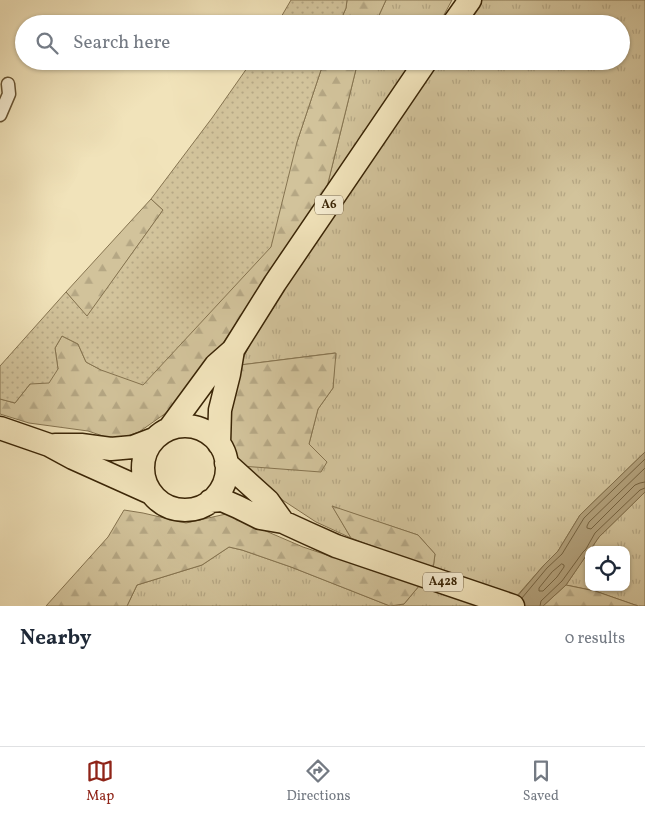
<!DOCTYPE html>
<html lang="en">
<head>
<meta charset="utf-8">
<style>
	:root { --surface:#fff; --page:#f6f6f7; --text:#1f2937; --muted:#747a83; --line:#e0e1e3; --accent:#8f2418 }
	body { margin:0; font-family:Vollkorn,serif; background:var(--page); color:var(--text) }
	.controls { position:absolute; right:15px; bottom:15px; display:grid; overflow:hidden; border-radius:10px; box-shadow:0 1px 4px #0004 }
	.controls button { width:45px; height:45px; display:grid; place-items:center; padding:0; border:0; border-bottom:1px solid var(--line); background:var(--surface); color:var(--text); font:25px sans-serif }
	.list { margin:0; padding:0; list-style:none }
	h2 { display:flex; justify-content:space-between; align-items:center; height:65px; margin:0; padding:0 20px; font-size:21px }
	h2 small { font-size:16px; font-weight:400; color:var(--muted) }
	.icon { flex:none; width:28px; height:28px; fill:none; stroke:currentColor; stroke-width:2; stroke-linecap:round; stroke-linejoin:round }
	.map { position:relative; flex:none; width:645px; height:606px; overflow:hidden }
	.search { position:absolute; background:var(--surface); box-shadow:0 1px 4px #0004; left:15px; right:15px; top:15px; height:55px; display:flex; align-items:center; gap:12px; box-sizing:border-box; padding:0 18px; border-radius:28px; color:var(--muted); font-size:19px }
	.sheet { height:140px; background:var(--surface) }
	nav { display:flex; justify-content:space-around; align-items:center; box-sizing:border-box; height:70px; border-top:1px solid var(--line); background:var(--surface); font-size:14px; color:var(--muted) }
	nav a { display:grid; justify-items:center; gap:2px }
	nav .on { color:var(--accent) }
	.map>svg:first-child { display:block }
	.grass { fill:url(#grass-tufts); stroke:#867450 }
	.forest { fill:url(#forest-firs); stroke:#867450 }
	.park { fill:url(#park-dots); stroke:#867450 }
	.water { fill:#b3a27d; stroke:#83704d }
	.lines { fill:none; stroke-linecap:round; stroke-linejoin:round }
	.shore { stroke:#766442; stroke-width:1 }
	.street-casing { stroke:#685433; stroke-width:15 }
	.highway-casing { stroke:#3a2506; stroke-width:25 }
	.street { stroke:#f6edd2; stroke-width:12 }
	.highway { stroke:#f1e3ba; stroke-width:22 }
	.labels { text-anchor:middle; dominant-baseline:central; stroke-width:5; stroke-linejoin:round; paint-order:stroke }
	.shield { fill:#f6edd2; stroke:#726143; stroke-width:1 }
	.shield-label { font-size:12px; font-weight:bold; fill:#3a2506 }
</style>
</head>
<body>
<div class="map">
<svg width="645" height="606" viewBox="0 0 645 606">
	<defs>
		<pattern id="grass-tufts" width="24" height="20" patternUnits="userSpaceOnUse" patternTransform="scale(1.25)"><rect width="24" height="20" fill="#d2c39b"/><path d="M3 7l-1-3M5 7V3M7 7l1-3M15 17l-1-3M17 17v-4M19 17l1-3" fill="none" stroke="#b5a784"/></pattern>
		<pattern id="forest-firs" width="22" height="20" patternUnits="userSpaceOnUse" patternTransform="scale(1.25)"><rect width="22" height="20" fill="#d2c39b"/><path d="M5 1l3.5 6h-7zM16 11l3.5 6h-7z" fill="#b5a784"/></pattern>
		<pattern id="park-dots" width="8" height="8" patternUnits="userSpaceOnUse" patternTransform="scale(1.25)"><rect width="8" height="8" fill="#d2c39b"/><path d="M2 2h.1M6 6h.1" fill="none" stroke="#b5a784" stroke-width="1.8" stroke-linecap="round"/></pattern>
	</defs>
	<rect width="100%" height="100%" fill="#f1e3ba"/>
	<filter id="stains"><feTurbulence type="fractalNoise" baseFrequency=".004" numOctaves="4"/><feColorMatrix values="0 0 0 0 .2 0 0 0 0 .09 0 0 0 0 .02 0 0 0 .5 -.17"/></filter>
	<radialGradient id="worn" r=".72"><stop offset=".6" stop-color="#630" stop-opacity="0"/><stop offset="1" stop-color="#630" stop-opacity=".3"/></radialGradient>
	<!-- grass -->
	<path class="grass" d="M386 0H452L439 24H375Z
		M479 0H645V452L580 515 558 551 544 565 515 598 433 569 435 554 418 535 333 507 351 538 316 522 284 501 241 466 327 462 309 444 318 409 333 388 335 353 240 365 265 313 435 61H621V24H462Z
		M358 61H415L327 187Z
		M645 492V606H638L595 591 566 585 589 551V587H626V550H590L599 537Z
		M229 547 242 550 291 567 390 606 404 604 419 586 479 606H127L137 585 202 565Z"/>
	<!-- forest -->
	<path class="forest" d="M347 0H386L375 24H339L346 8Z
		M324 61H358L327 187 251 303 210 362 166 413 139 432 115 440 88 431 29 423 0 414V399L15 403 30 384 58 369 55 348 62 336 78 344 86 362 101 370 297 142Z
		M151 199 163 210 87 317 66 292Z
		M336 353 333 388 318 409 309 444 327 462 321 472 241 466 228 440V408L240 365Z
		M332 506 418 535 435 554 433 569 351 538Z
		M124 510 143 513 186 523 226 514 303 547 419 586 404 604 390 606 291 567 242 550 229 547 202 565 137 585 127 606H46L108 537Z
		M566 585 595 591 638 606H543Z"/>
	<!-- park -->
	<path class="park" d="M291 0H347L346 8 339 24H277Z
		M252 61H324L297 142 271 247 143 385 101 370 86 362 78 344 62 336 55 348 58 369 49 383 30 384 15 403 0 399V366L66 292 87 316 163 210 151 199 212 118Z"/>
	<!-- water -->
	<path class="water" d="M645 452V492L599 537 566 585 543 606H509L544 565 558 551 580 515Z"/>
	<g class="lines">
		<!-- shore -->
		<path class="shore" d="M645 468 589 522 587 526V528L591 529 635 485 640 483 645 482
			M562 564 564 565V567L557 577 543 591H539V588L552 572Z
			M522 598 547 568 562 554 584 518 645 459
			M540 606 541 601 562 581 583 552 586 549 595 533 640 490 645 488"/>
		<!-- street casing -->
		<g class="street-casing">
			<path id="street" d="M0 115 9 94 8 84"/>
		</g>
		<!-- highway casing -->
		<g class="highway-casing">
			<path id="highway" d="M453 24 470 0
				M143 468a42 42 0 1 1 84 0a42 42 0 1 1-84 0Z
				M0 428 49 445 73 458 151 493
				M169 429 216 365 233 350 275 283 426 61
				M219 444 220 410 229 374 233 350
				M55 445H81L111 449 133 447 154 439
				M226 463 268 501 283 522
				M210 501 222 500 238 507 260 518 283 522 307 533 336 546 513 606"/>
		</g>
		<!-- street -->
		<use href="#street" class="street"/>
		<!-- highway -->
		<use href="#highway" class="highway"/>
	</g>
	<g class="labels">
		<!-- shield labels -->
		<g class="shield">
			<rect x="315" y="195.5" width="28" height="19" rx="4"/>
			<rect x="423" y="572.5" width="40" height="19" rx="4"/>
		</g>
		<g class="shield-label">
			<text x="329" y="205">A6</text>
			<text x="443" y="582">A428</text>
		</g>
	</g>
	<rect width="100%" height="100%" filter="url(#stains)"/>
	<rect width="100%" height="100%" fill="url(#worn)"/>
</svg>
<div class="controls">
<button><svg class="icon" aria-label="locate" viewBox="0 0 24 24"><circle cx="12" cy="12" r="6"/><path d="M12 2v4M12 18v4M2 12h4M18 12h4"/></svg></button>
</div>
<div class="search"><svg class="icon" aria-label="search" viewBox="0 0 24 24"><circle cx="10" cy="10" r="6"/><path d="M15 15l6 6"/></svg>Search here</div>
</div>
<section class="sheet">
<h2>Nearby<small>0 results</small></h2>
<ul class="list">
</ul>
</section>
<nav>
<a class="on"><svg class="icon" aria-label="map" viewBox="0 0 24 24"><path d="M3 6l6-2 6 2 6-2v14l-6 2-6-2-6 2zM9 4v14M15 6v14"/></svg>Map</a>
<a><svg class="icon" aria-label="directions" viewBox="0 0 24 24"><path d="M12 3l9 9-9 9-9-9zM9 14v-3h6M13 9l2 2-2 2"/></svg>Directions</a>
<a><svg class="icon" aria-label="saved" viewBox="0 0 24 24"><path d="M7 4h10v16l-5-4-5 4z"/></svg>Saved</a>
</nav>
</body>
</html>
